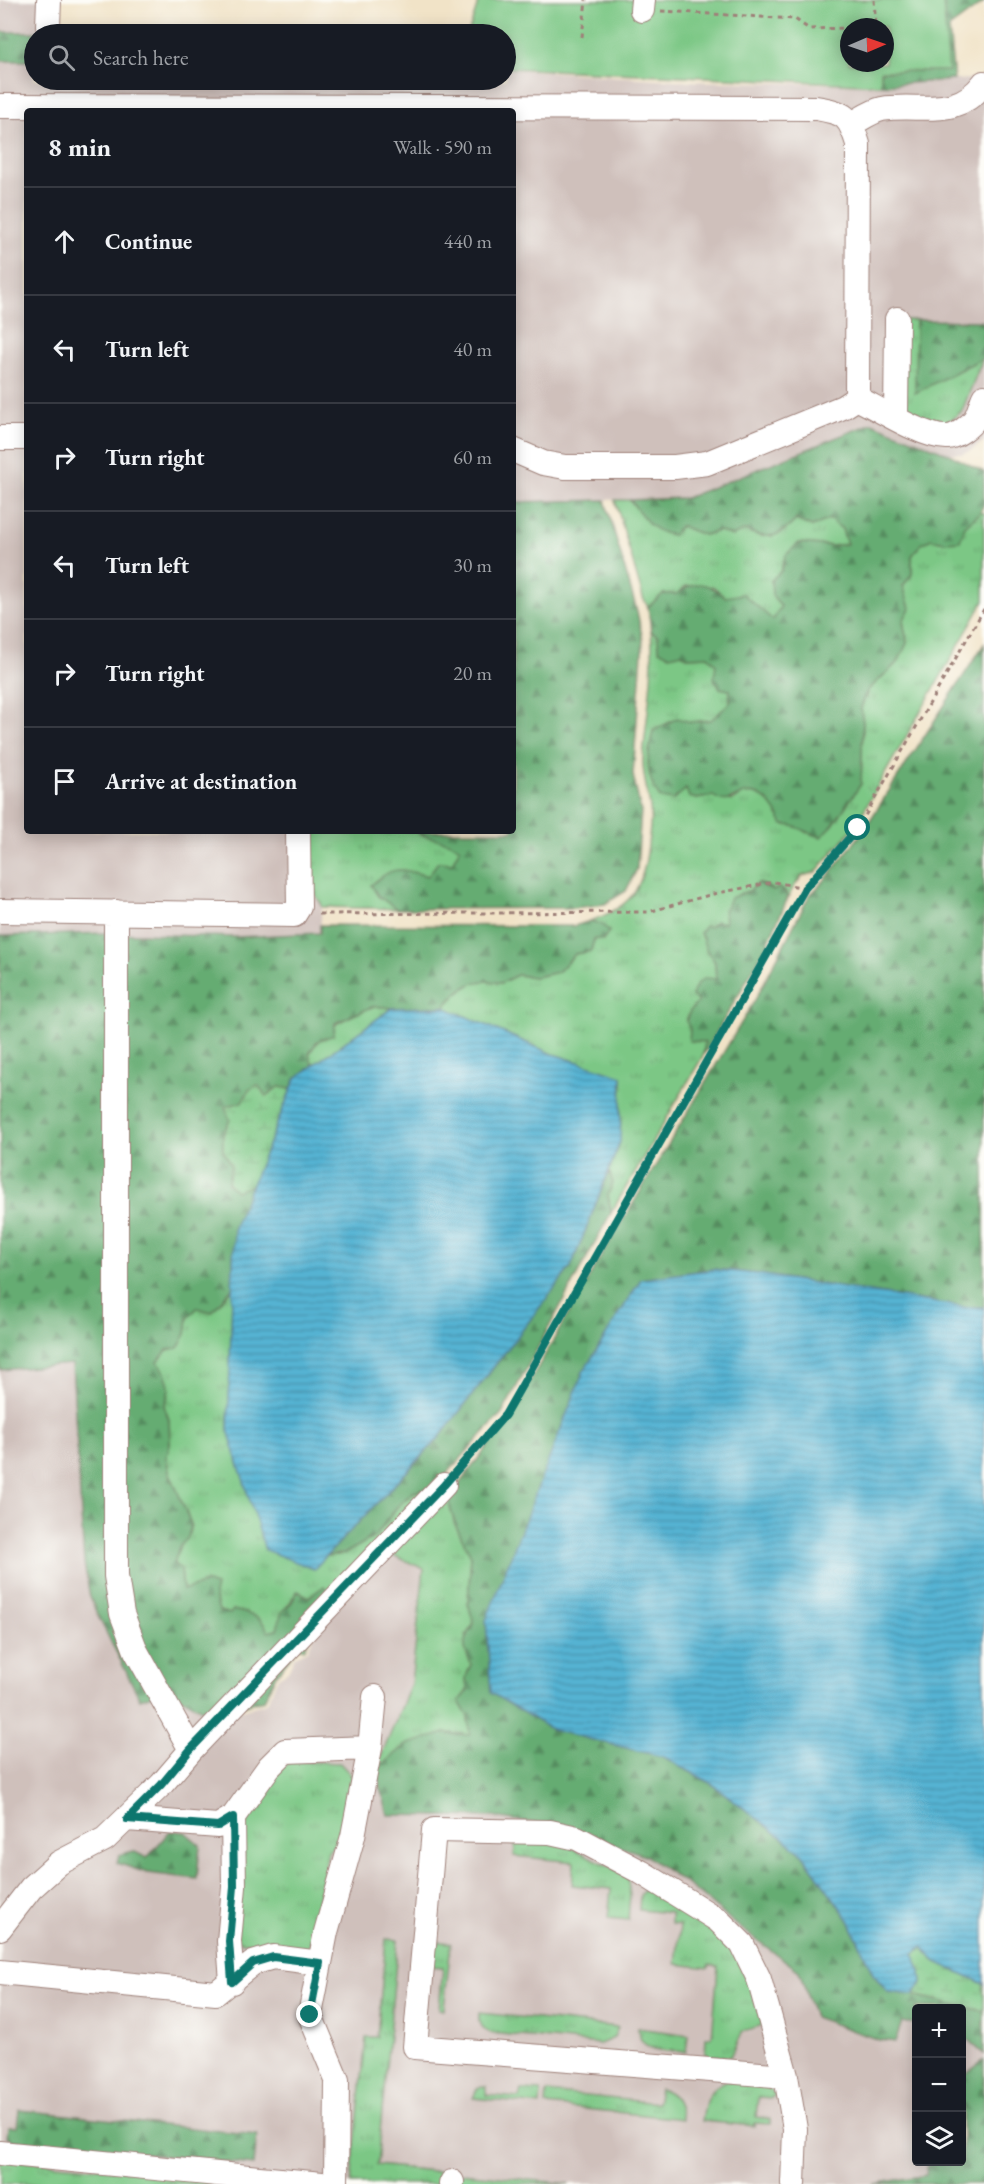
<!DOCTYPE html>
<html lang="en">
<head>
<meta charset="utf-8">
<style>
	:root { --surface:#171b24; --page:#242831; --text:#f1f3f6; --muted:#9ea1a6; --line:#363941 }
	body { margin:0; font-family:"EB Garamond",serif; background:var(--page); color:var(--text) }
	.controls { position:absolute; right:18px; bottom:18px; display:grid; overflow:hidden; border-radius:6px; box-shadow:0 3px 15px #0003 }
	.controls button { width:54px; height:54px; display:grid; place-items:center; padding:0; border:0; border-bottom:2px solid var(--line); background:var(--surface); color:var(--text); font:30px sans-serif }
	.compass { position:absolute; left:840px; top:18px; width:54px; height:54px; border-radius:50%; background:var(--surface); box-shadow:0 3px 15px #0003; rotate:88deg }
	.stop { position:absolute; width:18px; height:18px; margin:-14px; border:4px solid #0f766e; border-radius:50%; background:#fff }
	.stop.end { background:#0f766e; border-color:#fff; box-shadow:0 2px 6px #0008 }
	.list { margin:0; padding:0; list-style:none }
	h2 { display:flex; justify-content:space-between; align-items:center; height:78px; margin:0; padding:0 24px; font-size:26px }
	h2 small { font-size:20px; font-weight:400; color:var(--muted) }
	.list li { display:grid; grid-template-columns:39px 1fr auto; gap:18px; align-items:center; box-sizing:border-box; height:108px; padding:0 24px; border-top:2px solid var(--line) }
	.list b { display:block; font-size:22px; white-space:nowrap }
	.list em { font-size:20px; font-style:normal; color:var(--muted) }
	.icon { flex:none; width:33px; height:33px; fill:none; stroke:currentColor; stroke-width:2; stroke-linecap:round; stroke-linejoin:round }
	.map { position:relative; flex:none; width:984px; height:2184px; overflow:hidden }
	.search { position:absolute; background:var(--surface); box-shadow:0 3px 15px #0003; left:24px; top:24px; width:492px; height:66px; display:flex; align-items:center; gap:15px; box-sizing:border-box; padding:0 21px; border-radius:33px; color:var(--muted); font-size:22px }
	.panel { position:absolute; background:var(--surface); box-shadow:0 3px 15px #0003; left:24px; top:108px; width:492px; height:726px; border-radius:6px }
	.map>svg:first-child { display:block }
	.industrial { fill:#cfc0bb }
	.grass { fill:url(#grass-tufts); stroke:#637358; stroke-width:1.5 }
	.forest { fill:url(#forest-firs); stroke:#58664e; stroke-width:1.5 }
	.wetland { fill:url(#wetland-marsh); stroke:#637358; stroke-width:1.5 }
	.garden { fill:#7cc785; stroke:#637358; stroke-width:1.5; fill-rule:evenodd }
	.water { fill:url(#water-rules); stroke:#4f697f; stroke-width:1.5 }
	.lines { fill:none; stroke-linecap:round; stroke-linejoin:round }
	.minor-casing { stroke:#9e8179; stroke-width:26 }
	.path { stroke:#9e8179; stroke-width:3; stroke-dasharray:4.5 4.5; stroke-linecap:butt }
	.minor { stroke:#fff; stroke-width:24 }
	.route { stroke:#0f766e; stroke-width:8 }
</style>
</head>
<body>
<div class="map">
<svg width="984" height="2184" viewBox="0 0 984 2184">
	<defs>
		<pattern id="grass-tufts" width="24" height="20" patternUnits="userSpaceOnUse" patternTransform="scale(1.5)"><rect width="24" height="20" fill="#7cc785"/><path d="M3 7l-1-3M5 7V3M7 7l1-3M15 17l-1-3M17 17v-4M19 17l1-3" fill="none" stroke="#6daa73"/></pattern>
		<pattern id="forest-firs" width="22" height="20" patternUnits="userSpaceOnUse" patternTransform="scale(1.5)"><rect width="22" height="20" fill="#65ac72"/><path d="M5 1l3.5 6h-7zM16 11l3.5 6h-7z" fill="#558b5e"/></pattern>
		<pattern id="wetland-marsh" width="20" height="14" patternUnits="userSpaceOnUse" patternTransform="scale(1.5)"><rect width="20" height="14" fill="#7cc785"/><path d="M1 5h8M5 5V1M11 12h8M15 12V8" fill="none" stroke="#6daa73"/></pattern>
		<pattern id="water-rules" width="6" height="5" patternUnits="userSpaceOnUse" patternTransform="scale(1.5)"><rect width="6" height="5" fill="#54b3d3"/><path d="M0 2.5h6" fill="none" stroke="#4891ab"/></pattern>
	</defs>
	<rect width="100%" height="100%" fill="#fdfcf7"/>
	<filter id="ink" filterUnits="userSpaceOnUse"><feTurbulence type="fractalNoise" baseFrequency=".0167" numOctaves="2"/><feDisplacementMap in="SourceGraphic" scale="12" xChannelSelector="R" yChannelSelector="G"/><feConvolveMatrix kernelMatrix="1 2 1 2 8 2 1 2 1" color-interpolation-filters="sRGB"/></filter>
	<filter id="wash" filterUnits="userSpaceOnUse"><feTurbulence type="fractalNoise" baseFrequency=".008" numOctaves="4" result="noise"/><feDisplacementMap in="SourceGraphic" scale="24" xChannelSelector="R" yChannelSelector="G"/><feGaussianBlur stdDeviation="1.35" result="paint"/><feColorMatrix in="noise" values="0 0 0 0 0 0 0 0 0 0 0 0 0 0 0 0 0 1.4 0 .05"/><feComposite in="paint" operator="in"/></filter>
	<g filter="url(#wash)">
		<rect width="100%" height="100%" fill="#f1e3c7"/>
		<!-- industrial -->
		<path class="industrial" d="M0 0H42V32H0Z
			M0 61H34V80H506V69L687 81 881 85 984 78V441L972 450 962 454 947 453 872 423 686 498 513 502V111H27V831H312L311 889 321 903 322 907 320 933 237 937 107 933 0 936Z
			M72 1364 84 1563 90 1597 97 1614 140 1699 166 1690 241 1710 267 1703 278 1677 288 1671 295 1656 308 1650 313 1637 384 1551 424 1569 411 1684 376 1769 494 1817 561 1827 645 1855 692 1888 738 1926 799 1971 814 2017 895 2042 902 2022 916 2024V2162H928L926 2175 873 2184H0V1370Z
			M962 2038 968 2040 984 2054V2060L962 2077Z"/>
		<!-- grass -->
		<path class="grass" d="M904 320H916V392L983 358 962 411 945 425 936 426 909 413 905 405Z
			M615 500H630C644 517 650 532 673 535L680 526 704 535 719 531 732 536 746 530C767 542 781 536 796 520L812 527 829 519 842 529 847 544 833 546 799 543 786 555 772 595 781 606 773 621 762 612 725 597 714 587 686 586 677 594H663L648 607 643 598Z
			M981 512 984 513V601L855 826 816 872 802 876 793 888 787 900 786 892 779 888 774 891 765 885 758 883 749 891 739 894 726 923 704 940 707 951 715 962 716 980 690 1011 705 1042 703 1056 611 1213 608 1195 613 1183 609 1171 620 1142 622 1076 550 1053 444 1007C461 988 474 976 501 983L517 975 535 977 558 972 575 954 591 951 594 938 609 932 601 924 590 921C633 906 643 889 648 845 649 833 652 820 650 808 648 791 642 776 643 759 646 717 655 673 651 631L687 657 708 656 716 664 720 688 730 690V703L711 720 690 722 677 718 653 731 686 788 697 799 713 796 732 801C736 799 741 794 745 794 765 790 776 810 783 824L797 825 807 833 846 803 861 784 863 723 861 708 868 690 898 662 907 643 903 621 910 608 903 586 912 574V556L920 545 931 539 945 542Z
			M312 831H417L421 835 449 840 460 848 452 863 428 876 403 870 378 896 397 909 322 907 321 903 311 889Z
			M374 1006 392 1008 313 1065 309 1054C328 1023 343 1020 374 1006Z
			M233 1287 228 1430 314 1568 326 1556 344 1554 376 1536 396 1508 414 1492 435 1487 319 1611 309 1597 297 1591C288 1607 282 1611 277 1629L268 1631C262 1619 247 1613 233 1610L231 1614 219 1611 214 1595 206 1583 183 1590 181 1570 173 1564 179 1547 191 1524 169 1471 166 1458 170 1444 169 1420 164 1406 158 1362 167 1350 186 1334 188 1318 197 1308 212 1312Z
			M448 1499 455 1524 471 1555 468 1603 474 1624 466 1635 471 1664 466 1677 467 1691 459 1701 468 1717 470 1735 445 1733 376 1769 411 1684 424 1569 384 1551 440 1502Z
			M290 1761 340 1763 352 1776 345 1835 328 1851 309 1950 235 1941 239 1833 280 1769Z
			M554 1839 627 1875 630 1895 628 1920 608 1918 611 1889 572 1885 574 1862 514 1856 516 1840Z
			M648 1886 716 1928 745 1969 763 2025 743 2031 731 2057 705 2055 706 2037H712L718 1966 709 1965V1968L676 1964 680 1925 671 1924V1913L639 1910 640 1895Z
			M386 1939 398 1940 377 2165 443 2172 442 2184H351L366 2037H377Z
			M432 1941 451 1943 444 2009H439L443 1967 430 1966Z
			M479 2013 618 2027 614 2038 600 2044 491 2033C480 2028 478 2025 479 2013Z
			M638 2028 688 2035 686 2052C666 2050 639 2054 638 2028Z
			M728 2080C746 2081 762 2080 775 2095L772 2098 758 2097 756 2117 771 2119V2124L754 2123V2126L702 2121C705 2101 707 2088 728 2080Z
			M482 2087H487L486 2095 519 2098 521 2090 541 2091 540 2105 473 2098 477 2089Z
			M660 2089C675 2092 680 2104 682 2119L546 2105 547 2092 657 2103Z
			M0 2159 281 2184H0Z
			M461 2173 570 2184H457Z"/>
		<!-- forest -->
		<path class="forest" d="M943 0H984V2L949 28 954 80 881 85V71L944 8Z
			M0 32H59V34H34V61H0Z
			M916 320 982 321 984 325 983 358 915 393Z
			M872 423 947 453 984 472V502L981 512 965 526 960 541 945 542 931 539 920 545 912 556V574L903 586 910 608 903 621 907 643 898 662 868 690 861 708 863 723 861 784 833 825 821 837C806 833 799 825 783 825 776 810 764 789 744 794 732 797 727 806 713 796L697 799 689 797 686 789 673 800 660 798C644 775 647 756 653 731L677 718 690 722 711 720 730 703V690L720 688 714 679 716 664 708 656 687 657 682 653 670 656 659 650 658 636 651 631 648 607 663 594H677C695 579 708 582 725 597L743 594 773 620 781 606 772 595 771 580 781 571 786 555 799 543 833 546 847 544 842 529 829 519 812 527 796 520C781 536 767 542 746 530L732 536 719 531 704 535 680 526 673 535C650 532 644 517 630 500L686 498Z
			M605 500 637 611 643 640 633 775 641 811 637 869 626 891 605 904 574 908 397 909 378 896 371 885C395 864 399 869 428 876L438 862 452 863 460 848C446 838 425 839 417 831H513V502Z
			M984 644V1307H964L758 1274 713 1269 641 1279 552 1730 664 1757 712 1784 801 1852 849 1920 873 1974 888 1992 913 1995 984 2011V2054L968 2040 962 2038V2008H916V2024L902 2022 895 2042 879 2040 814 2017 799 1971 738 1926 692 1888 645 1855 561 1827 494 1817 388 1815 376 1769 408 1744 445 1733 470 1735 468 1717 459 1701 467 1691 466 1677 471 1664C462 1646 462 1640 474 1624L468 1603 471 1556 455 1524 448 1499 510 1416 599 1260 755 1000 809 896 824 881 861 834Z
			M758 883 774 891 779 888 786 892 787 900 767 945 703 1056 705 1042 689 1041 690 1029 686 1021 690 1011 698 1002 692 995 697 984 705 978 716 979 715 962 707 951 700 933 705 926 709 927 716 921 725 923 724 912 730 898 749 891Z
			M590 921 601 924 609 931 603 940 594 939 591 951 575 954 558 972 535 977 517 975 501 983C474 976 461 988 444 1007L392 1008 374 1006 335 1023 334 1035 317 1041 309 1054 313 1065 296 1078 291 1089 279 1087 266 1096 249 1091 230 1120 223 1135V1150L231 1165 228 1183 236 1191 252 1185 234 1227 233 1287 212 1312 197 1308 188 1318 186 1334 178 1348 167 1350 158 1362C169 1379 173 1387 164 1406L169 1420 170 1444 166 1458 169 1471 191 1524 188 1538 179 1547 174 1564 181 1569 183 1590 207 1583 216 1586 214 1595 219 1611 230 1614 233 1610C250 1614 260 1615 268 1631L277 1629 282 1611 291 1603 298 1591 309 1597 324 1586 327 1590 305 1648H298L276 1675 264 1700 211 1714 166 1690 140 1699 97 1614 90 1597 84 1563 72 1364 0 1370V936L107 933 237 937 320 933V925L574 926Z
			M609 1171 613 1183 608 1195 611 1213 503 1412 435 1487 413 1492 396 1508 376 1536 344 1554 326 1556 439 1438 571 1267Z
			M170 1831 185 1832 200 1845 197 1879 147 1873 117 1863 119 1855 133 1851 147 1858Z
			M984 2060V2184H874L926 2175 928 2162H962V2077Z
			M19 2110 257 2135 254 2165 14 2141 7 2137 8 2127H17Z"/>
		<!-- wetland -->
		<path class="wetland" d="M258 1085 266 1096 279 1087 291 1089 252 1185 236 1191 228 1183 231 1165 223 1150V1135L230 1120 225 1107 242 1102 249 1090Z
			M922 1947 936 1962 984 1984V2011L913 1995 922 1983 921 1972 913 1953Z"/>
		<!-- garden -->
		<path class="garden" d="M479 0H943L949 71H881V85L506 68V34H468ZM849 27H885V63H849Z"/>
		<!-- water -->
		<path class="water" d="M444 1007 550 1053 622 1076 620 1142 571 1267 439 1438 314 1569 265 1550 228 1430 234 1227 296 1078 392 1008Z
			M713 1269 758 1274 964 1307H984V1984L936 1962 922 1947 913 1953 921 1972 922 1983 913 1995 888 1992 873 1974 849 1920 801 1852 712 1784 664 1757 552 1730 491 1693 486 1620 583 1372 641 1279Z"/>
	</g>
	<g filter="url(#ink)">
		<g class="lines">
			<!-- minor casing -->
			<g class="minor-casing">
				<path id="minor" d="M642 10 643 0
					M48 26 49 0
					M0 106 816 108C845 113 849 115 858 144L857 398 843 407 707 463 675 467H565L543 463 513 450
					M852 124C861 119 872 111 882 109 920 103 956 120 984 83
					M857 398C877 408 926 439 948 437 957 436 970 426 975 419 979 413 981 403 984 397
					M896 418 897 319
					M0 438H27
					M0 911 294 915 299 907 298 831
					M116 912V1576L122 1614 136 1651 191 1750
					M127 1819 218 1826 233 1817 269 1767 285 1751 370 1748
					M0 1928 31 1888 59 1863 105 1839 161 1785 191 1750 444 1485
					M0 1972 216 1993 253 1963 273 1957 320 1963
					M232 1982 229 1941 234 1887 233 1817
					M786 2076 759 1979 742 1944 718 1920 641 1872 577 1838 550 1832 434 1830 415 2047 786 2076 795 2129 793 2184
					M0 2153 322 2184
					M336 2184 337 2080 310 2015 326 1932 353 1836 370 1748 375 1697
					M451 2184 452 2182"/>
			</g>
			<!-- path -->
			<path class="path" d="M874 0 876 27
				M661 11 795 19 809 29 849 28
				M582 37 586 0
				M319 914 648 912 713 894 774 882 805 888 858 828 984 609
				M457 1470 505 1415 805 888"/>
			<!-- minor -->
			<use href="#minor" class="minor"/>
		</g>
	</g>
	<g class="lines" filter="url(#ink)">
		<!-- route -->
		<path class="route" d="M310 2015 320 1963 273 1957 253 1963 232 1982 229 1941 234 1887 233 1817 218 1826 127 1819 161 1785 190 1750 444 1485 505 1415 805 888 858 828"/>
	</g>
</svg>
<div class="controls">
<button>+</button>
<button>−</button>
<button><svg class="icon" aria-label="layers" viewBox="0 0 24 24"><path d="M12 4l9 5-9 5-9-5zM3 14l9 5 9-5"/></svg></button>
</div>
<svg class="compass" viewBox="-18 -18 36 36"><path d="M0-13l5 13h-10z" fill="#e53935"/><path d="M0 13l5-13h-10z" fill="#9ea1a6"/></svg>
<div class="stop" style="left:858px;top:828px"></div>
<div class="stop end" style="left:310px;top:2015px"></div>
<div class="search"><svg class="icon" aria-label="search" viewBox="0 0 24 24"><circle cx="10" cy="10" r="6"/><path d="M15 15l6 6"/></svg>Search here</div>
<section class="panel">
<h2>8 min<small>Walk · 590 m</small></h2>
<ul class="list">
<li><svg class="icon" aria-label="ahead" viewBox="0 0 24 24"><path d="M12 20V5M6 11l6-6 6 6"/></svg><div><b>Continue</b></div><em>440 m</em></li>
<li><svg class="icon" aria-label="left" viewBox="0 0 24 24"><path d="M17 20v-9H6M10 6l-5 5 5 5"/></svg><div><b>Turn left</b></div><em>40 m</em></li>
<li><svg class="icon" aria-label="right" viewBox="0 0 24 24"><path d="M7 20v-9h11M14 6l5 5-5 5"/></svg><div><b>Turn right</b></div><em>60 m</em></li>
<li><svg class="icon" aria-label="left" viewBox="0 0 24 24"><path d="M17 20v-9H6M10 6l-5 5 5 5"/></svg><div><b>Turn left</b></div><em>30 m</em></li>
<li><svg class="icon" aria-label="right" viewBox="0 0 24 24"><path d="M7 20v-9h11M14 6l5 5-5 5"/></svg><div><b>Turn right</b></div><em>20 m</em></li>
<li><svg class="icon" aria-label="arrive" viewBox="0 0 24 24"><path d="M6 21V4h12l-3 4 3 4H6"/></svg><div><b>Arrive at destination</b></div></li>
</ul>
</section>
</div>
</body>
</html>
